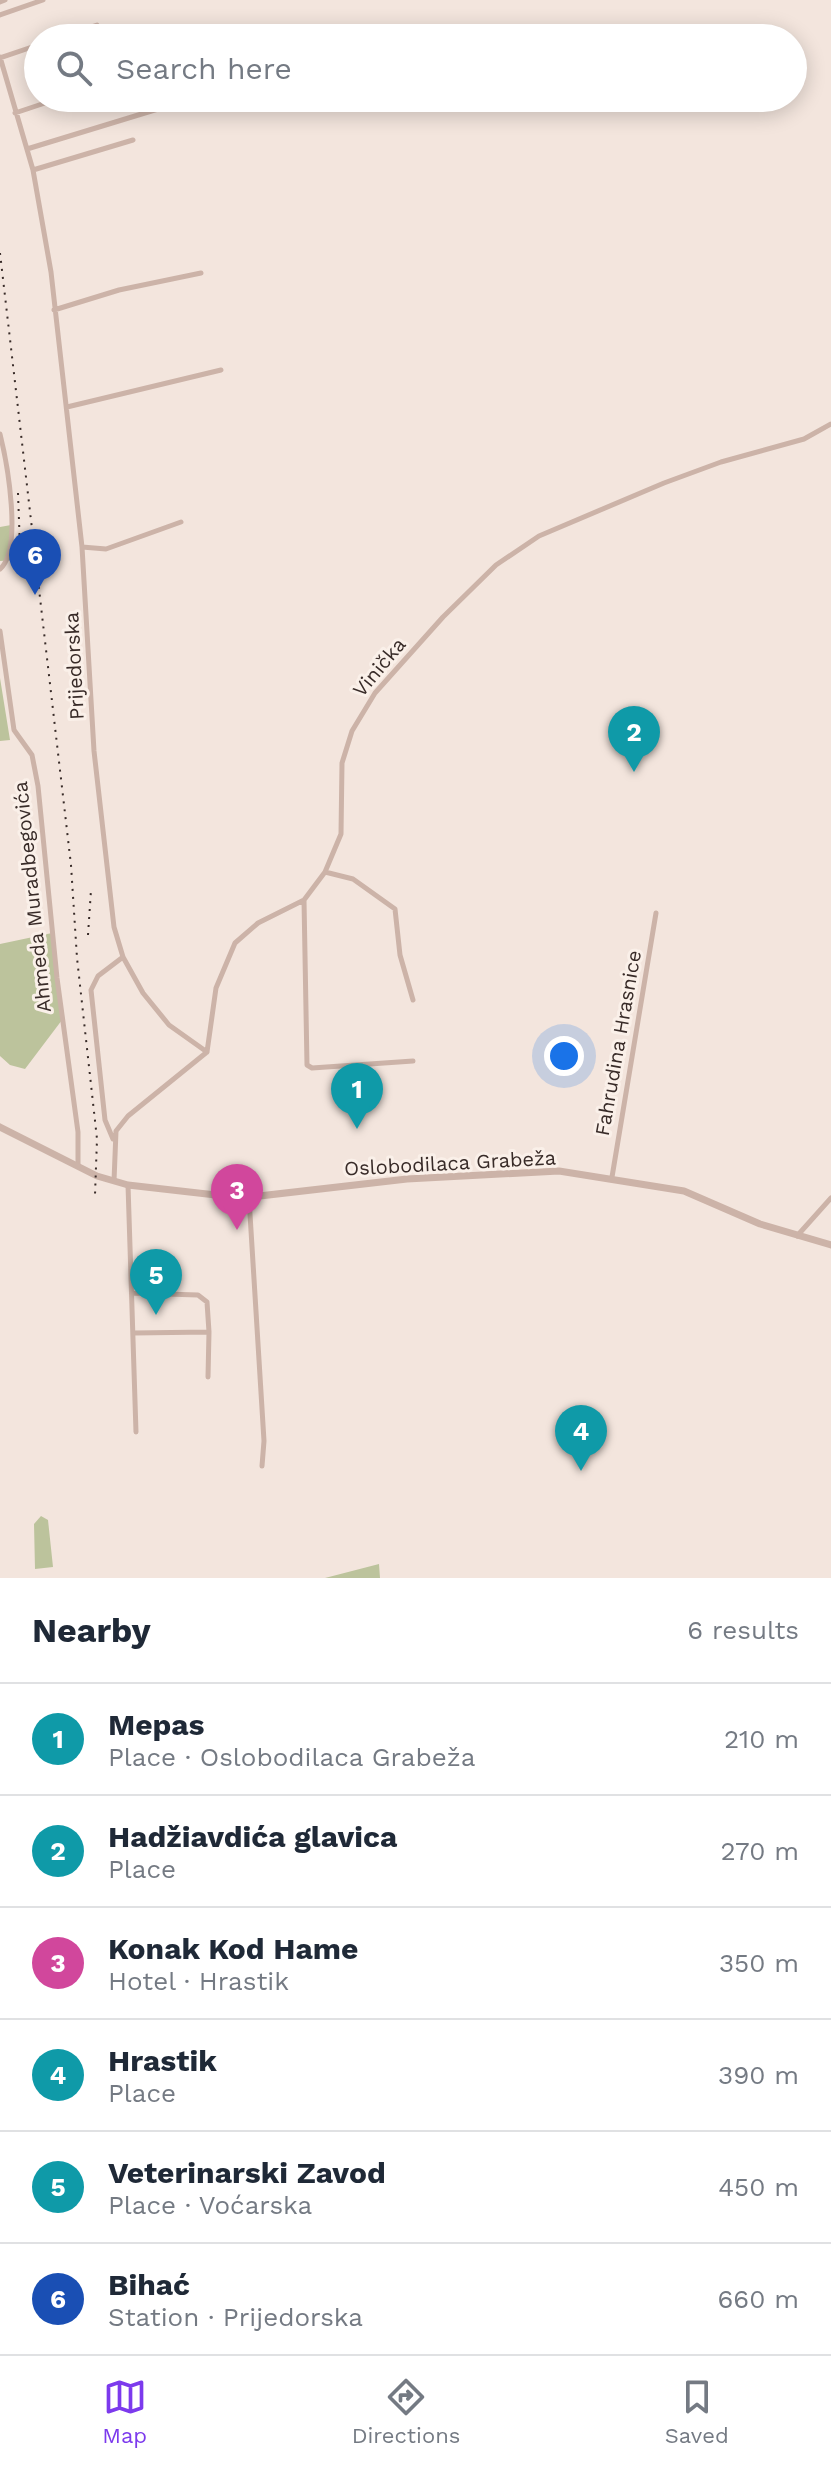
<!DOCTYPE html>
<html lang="en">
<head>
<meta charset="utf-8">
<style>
	:root { --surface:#fff; --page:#f6f6f7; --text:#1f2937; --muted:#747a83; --line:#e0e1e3; --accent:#7c3aed }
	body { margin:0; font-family:"Work Sans",sans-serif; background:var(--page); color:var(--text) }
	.you { position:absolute; left:564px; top:1056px; width:28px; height:28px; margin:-20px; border:6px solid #fff; border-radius:50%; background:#1a73e8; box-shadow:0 0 0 12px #1a73e833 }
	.badge { display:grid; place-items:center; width:52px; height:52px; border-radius:50%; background:var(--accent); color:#fff; font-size:26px; font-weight:700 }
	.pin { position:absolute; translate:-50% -66px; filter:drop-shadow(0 2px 4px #0008) }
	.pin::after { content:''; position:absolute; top:42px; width:28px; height:24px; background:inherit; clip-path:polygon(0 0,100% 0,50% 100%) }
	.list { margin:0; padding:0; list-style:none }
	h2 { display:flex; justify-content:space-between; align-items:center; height:104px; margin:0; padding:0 32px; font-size:34px }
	h2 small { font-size:26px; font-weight:400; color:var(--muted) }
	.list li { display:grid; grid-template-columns:52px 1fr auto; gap:24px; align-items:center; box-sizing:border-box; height:112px; padding:0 32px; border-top:2px solid var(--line) }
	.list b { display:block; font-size:30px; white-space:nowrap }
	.list p { margin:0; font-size:26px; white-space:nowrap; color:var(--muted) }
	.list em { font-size:26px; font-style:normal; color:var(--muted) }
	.icon { flex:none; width:44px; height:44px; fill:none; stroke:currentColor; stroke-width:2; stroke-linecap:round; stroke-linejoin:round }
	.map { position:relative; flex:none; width:831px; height:1578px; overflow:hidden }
	.search { position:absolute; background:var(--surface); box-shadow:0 4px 20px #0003; left:24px; right:24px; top:24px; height:88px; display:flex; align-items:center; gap:20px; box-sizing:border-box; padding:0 28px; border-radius:44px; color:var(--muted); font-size:30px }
	.sheet { height:776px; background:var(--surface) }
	nav { display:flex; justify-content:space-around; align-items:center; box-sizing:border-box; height:112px; border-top:2px solid var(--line); background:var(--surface); font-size:22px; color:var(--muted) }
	nav a { display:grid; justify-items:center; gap:4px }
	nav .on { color:var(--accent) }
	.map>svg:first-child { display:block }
	.green { fill:#bcc39c }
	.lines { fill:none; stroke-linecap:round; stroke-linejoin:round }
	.minor { stroke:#ccb3a8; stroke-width:5 }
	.tertiary { stroke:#ccb3a8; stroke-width:7 }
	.rail { stroke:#382b28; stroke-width:2; stroke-dasharray:2 6; stroke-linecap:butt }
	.labels { text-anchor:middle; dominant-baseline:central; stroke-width:6; stroke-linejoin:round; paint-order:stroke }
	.street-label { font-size:20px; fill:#382b28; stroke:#faf0e9 }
</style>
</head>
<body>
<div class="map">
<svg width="831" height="1578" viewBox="0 0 831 1578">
	<rect width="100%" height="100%" fill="#f3e5dd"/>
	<!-- green -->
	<path class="green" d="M11 525 15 560 0 561V527Z
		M0 678 10 740 0 741Z
		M52 933 62 1020 25 1069 10 1065 0 1056V944Z
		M41 1516 48 1520 53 1567 35 1569 34 1524Z
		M379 1564 380 1578H325Z"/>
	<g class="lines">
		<!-- minor -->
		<path class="minor" d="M0 2 5 0
			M0 15 43 0
			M60 38 97 25
			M0 57 33 170 51 272 82 547 94 751 114 927 123 957 143 993 169 1025 207 1052
			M0 58 38 45
			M15 113 60 98
			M27 149 194 98
			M33 170 133 140
			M54 310 119 290 201 273
			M67 407 221 370
			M0 434C7 462 23 549 0 569
			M82 547 106 549 181 522
			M0 631 14 730 32 755 38 786 57 978 78 1132V1166
			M325 872 353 879 395 909 400 955 413 1000
			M304 900 307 1065 312 1068 413 1061
			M113 1139 105 1120 91 990 98 976 123 957
			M612 1177 656 913
			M114 1181 116 1131 128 1116 207 1052 216 988 235 943 258 923 304 900 325 872 341 834 342 763 352 731 375 693 443 617 496 565 539 536 664 483 721 462 804 439 831 424
			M128 1185 136 1432
			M249 1198 264 1441 262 1466
			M797 1236 831 1198
			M133 1293 198 1295 207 1302 209 1332 134 1333
			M208 1377 209 1332"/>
		<!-- tertiary -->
		<path class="tertiary" d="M0 1127 97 1176 128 1185 242 1198 407 1179 559 1171 684 1191 760 1224 831 1245"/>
		<!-- rail -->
		<path class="rail" d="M0 253 71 865 77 958 97 1139 95 1195
			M18 493 20 548
			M88 935 91 890"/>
	</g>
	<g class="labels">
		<!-- street labels -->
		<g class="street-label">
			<text transform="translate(74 666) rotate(-93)">Prijedorska</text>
			<text transform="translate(379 667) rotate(-50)">Vinička</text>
			<text transform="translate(32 897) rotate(-96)">Ahmeda Muradbegovića</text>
			<text transform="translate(618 1043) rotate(-80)">Fahrudina Hrasnice</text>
			<text transform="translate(450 1163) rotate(-3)">Oslobodilaca Grabeža</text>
		</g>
	</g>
</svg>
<div class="you"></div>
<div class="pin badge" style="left:357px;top:1129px;background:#0f9aa8">1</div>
<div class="pin badge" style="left:634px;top:772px;background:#0f9aa8">2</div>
<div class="pin badge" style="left:237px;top:1230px;background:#d1479c">3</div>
<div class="pin badge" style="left:581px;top:1471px;background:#0f9aa8">4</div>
<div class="pin badge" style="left:156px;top:1315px;background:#0f9aa8">5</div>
<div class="pin badge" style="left:35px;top:595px;background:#1a4fb4">6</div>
<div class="search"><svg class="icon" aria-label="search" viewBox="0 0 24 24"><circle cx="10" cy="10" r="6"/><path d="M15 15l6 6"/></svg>Search here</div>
</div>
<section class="sheet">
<h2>Nearby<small>6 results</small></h2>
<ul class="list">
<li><span class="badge" style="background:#0f9aa8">1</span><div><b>Mepas</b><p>Place · Oslobodilaca Grabeža</p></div><em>210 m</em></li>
<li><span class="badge" style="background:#0f9aa8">2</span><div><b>Hadžiavdića glavica</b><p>Place</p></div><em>270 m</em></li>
<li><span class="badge" style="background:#d1479c">3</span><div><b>Konak Kod Hame</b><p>Hotel · Hrastik</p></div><em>350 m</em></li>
<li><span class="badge" style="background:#0f9aa8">4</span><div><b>Hrastik</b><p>Place</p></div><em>390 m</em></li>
<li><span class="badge" style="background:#0f9aa8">5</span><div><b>Veterinarski Zavod</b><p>Place · Voćarska</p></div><em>450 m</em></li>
<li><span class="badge" style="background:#1a4fb4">6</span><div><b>Bihać</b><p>Station · Prijedorska</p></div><em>660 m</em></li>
</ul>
</section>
<nav>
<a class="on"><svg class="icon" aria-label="map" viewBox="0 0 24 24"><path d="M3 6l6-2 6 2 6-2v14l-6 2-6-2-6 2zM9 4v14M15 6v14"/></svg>Map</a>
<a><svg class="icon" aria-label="directions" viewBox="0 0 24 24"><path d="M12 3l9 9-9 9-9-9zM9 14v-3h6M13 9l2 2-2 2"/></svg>Directions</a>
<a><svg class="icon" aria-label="saved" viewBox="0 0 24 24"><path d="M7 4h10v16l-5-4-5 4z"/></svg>Saved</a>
</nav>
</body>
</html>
